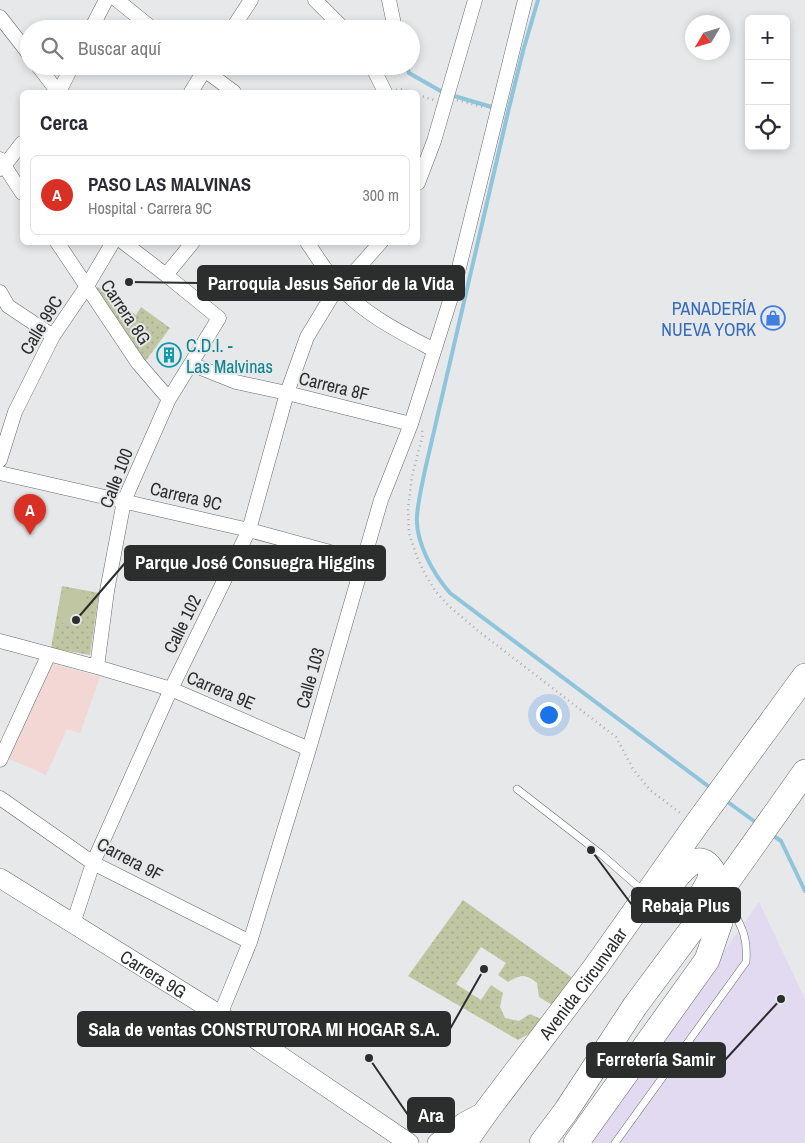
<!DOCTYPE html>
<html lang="es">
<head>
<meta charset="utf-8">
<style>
	:root { --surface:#fff; --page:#f7f7f7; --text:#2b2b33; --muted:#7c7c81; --line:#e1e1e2; --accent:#d93025 }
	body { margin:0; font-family:"Archivo Narrow",sans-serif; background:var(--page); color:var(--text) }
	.controls { position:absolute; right:15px; top:15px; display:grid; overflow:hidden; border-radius:8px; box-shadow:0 2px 8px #0003 }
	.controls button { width:45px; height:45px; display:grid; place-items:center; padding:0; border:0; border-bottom:1px solid var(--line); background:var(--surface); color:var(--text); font:25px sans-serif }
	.compass { position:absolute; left:685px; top:15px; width:45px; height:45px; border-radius:50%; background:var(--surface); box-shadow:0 2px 8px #0003; rotate:232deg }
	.you { position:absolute; left:548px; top:714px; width:18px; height:18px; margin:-12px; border:4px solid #fff; border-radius:50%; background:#1a73e8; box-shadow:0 0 0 8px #1a73e833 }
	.badge { display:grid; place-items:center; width:32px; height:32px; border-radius:50%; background:var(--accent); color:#fff; font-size:16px; font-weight:700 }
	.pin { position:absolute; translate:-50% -41px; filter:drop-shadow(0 1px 2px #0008) }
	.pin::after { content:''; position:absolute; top:26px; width:18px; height:15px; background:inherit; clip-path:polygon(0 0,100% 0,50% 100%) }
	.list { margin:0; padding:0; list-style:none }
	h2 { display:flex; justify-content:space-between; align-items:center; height:65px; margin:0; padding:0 20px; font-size:21px }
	h2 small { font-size:16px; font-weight:400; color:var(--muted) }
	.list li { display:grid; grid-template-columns:32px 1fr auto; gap:15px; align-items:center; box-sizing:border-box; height:80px; margin:0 10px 10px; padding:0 10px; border:1px solid var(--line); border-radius:8px }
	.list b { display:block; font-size:19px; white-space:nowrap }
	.list p { margin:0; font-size:16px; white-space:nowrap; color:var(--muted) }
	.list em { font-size:16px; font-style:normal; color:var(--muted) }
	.icon { flex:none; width:28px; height:28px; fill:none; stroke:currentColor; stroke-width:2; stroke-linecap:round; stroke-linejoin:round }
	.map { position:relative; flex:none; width:805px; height:1143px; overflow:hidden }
	.search { position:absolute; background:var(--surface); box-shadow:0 2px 8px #0003; left:20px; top:20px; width:400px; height:55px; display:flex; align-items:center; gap:12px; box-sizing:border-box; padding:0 18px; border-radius:28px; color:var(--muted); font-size:19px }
	.panel { position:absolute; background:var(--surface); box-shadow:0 2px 8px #0003; left:20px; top:90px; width:400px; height:155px; border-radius:8px }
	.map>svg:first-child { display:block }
	.commercial { fill:#e1daf0 }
	.education { fill:#f2d7d4 }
	.green { fill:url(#green-dots) }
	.pitch { fill:#bfc6a1 }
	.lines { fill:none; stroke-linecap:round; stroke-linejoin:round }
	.stream { stroke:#8fc5db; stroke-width:4 }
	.lane-casing { stroke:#68696b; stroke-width:8 }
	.street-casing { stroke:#68696b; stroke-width:15 }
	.secondary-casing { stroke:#68696b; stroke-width:20 }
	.highway-casing { stroke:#68696b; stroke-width:26 }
	.path { stroke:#aaabac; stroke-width:2.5; stroke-dasharray:1 4; stroke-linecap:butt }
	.lane { stroke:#fff; stroke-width:7 }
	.street { stroke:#fff; stroke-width:14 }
	.secondary { stroke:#fff; stroke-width:19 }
	.highway { stroke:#fff; stroke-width:25 }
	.labels { text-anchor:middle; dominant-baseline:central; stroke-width:4; stroke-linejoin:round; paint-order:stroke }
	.shop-label { font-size:18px; fill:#366cbe; stroke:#e7e8ea; text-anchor:end }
	.street-label { font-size:18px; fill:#2c2d2d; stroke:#e7e8ea }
	.culture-label { font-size:18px; fill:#0d838f; stroke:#e7e8ea; text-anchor:start }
	.leader { fill:none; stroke:#2c2d2d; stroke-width:2 }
	.callout-dot { fill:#2c2d2d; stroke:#e7e8ea; stroke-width:2 }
	.callout { fill:#2c2d2d; stroke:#2c2d2d; stroke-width:2 }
	.callout-label { font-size:19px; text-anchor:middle; font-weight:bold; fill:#fff }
</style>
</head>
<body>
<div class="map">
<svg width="805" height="1143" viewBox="0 0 805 1143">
	<defs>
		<pattern id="green-dots" width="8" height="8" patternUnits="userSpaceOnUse" patternTransform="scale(1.25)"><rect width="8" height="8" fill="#bfc6a1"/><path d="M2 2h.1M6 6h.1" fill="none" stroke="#a4aa8b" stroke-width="1.8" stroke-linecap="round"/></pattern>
	</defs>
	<rect width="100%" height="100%" fill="#e7e8ea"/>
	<!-- commercial -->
	<path class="commercial" d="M759 902 805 999V1143H589Z"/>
	<!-- education -->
	<path class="education" d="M50 663 100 677 80 733 67 729 46 775 5 757Z"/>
	<!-- green -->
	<path class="green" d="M98 287 136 315 141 307 170 328 144 363 95 292Z
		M62 586 99 593 90 655 51 648Z
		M463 900 574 979 554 1006 539 997 537 983C524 973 521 975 508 982L498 975 506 963 481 947 456 984 481 1000 491 985 503 993 500 1007 505 1018 519 1021 530 1014 541 1019 534 1031 518 1040 408 976Z"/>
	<!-- pitch -->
	<path class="pitch" d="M63 588 87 593 81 627 58 622Z"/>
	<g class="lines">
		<!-- stream -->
		<path class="stream" d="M538 0 523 51 508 112 425 470C422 485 418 501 417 516 415 542 434 575 450 593L712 789
			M407 66 409 73 444 93
			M451 95 495 108
			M725 800 758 824
			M771 834 781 841 805 891"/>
		<!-- lane casing -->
		<g class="lane-casing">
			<path id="lane" d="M517 789 602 855 643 891
				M615 1143 746 962C748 935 741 926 729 903"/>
		</g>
		<!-- street casing -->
		<g class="street-casing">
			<path id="street" d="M117 0 153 29
				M315 0 344 29
				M389 0 395 29
				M0 17 29 54
				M91 29 106 0
				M232 29 251 0
				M38 66 58 92
				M199 66 234 92
				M372 66 385 92
				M59 92 72 66
				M191 92 207 66
				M0 159 22 193
				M0 169 4 166 22 143
				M418 183 434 141 475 0
				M57 242 138 363 169 399
				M307 242C317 257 327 273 339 286 365 315 400 332 434 350
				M166 275 193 242
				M0 292 8 306 53 336
				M191 364 236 382 287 393 411 424
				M0 460 15 412 53 336 87 286 113 242
				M0 473 249 530 363 561
				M0 641 97 667 171 689 309 749
				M97 667 107 591 124 501 169 399 219 318 166 275 123 242
				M0 760 49 654
				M0 798 93 863 250 942
				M73 924 93 863 171 689 249 530 287 393 307 337 338 286 358 268 381 242
				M220 1015 250 942 309 749 381 500 411 424 454 288 525 0"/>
		</g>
		<!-- secondary casing -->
		<g class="secondary-casing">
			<g id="secondary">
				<path id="s1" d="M0 878 220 1015 409 1143"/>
				<path d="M437 1143 464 1122 485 1111"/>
			</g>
		</g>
		<!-- highway casing -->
		<g class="highway-casing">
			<g id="highway">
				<path d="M668 887C679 875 697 846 712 870L709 882 696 905"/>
				<path id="s2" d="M464 1143 488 1109 595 968 696 825 805 676"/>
				<path d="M542 1143 566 1111 635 1006 722 889 805 772"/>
				<path d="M576 1143 707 960 720 922 722 889"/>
			</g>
		</g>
		<!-- path -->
		<path class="path" d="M396 90 400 89 411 92
			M418 95 434 100
			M457 100 486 108
			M422 431 423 434 412 476 408 509 409 533 417 557 425 574 436 592 450 607 477 630 616 737 633 769 650 790 683 815"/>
		<!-- lane -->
		<use href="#lane" class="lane"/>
		<!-- street -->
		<use href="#street" class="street"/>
		<!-- secondary -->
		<use href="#secondary" class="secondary"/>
		<!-- highway -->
		<use href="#highway" class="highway"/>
	</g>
	<!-- icons -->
	<defs>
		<g id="shop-ring" transform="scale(1.25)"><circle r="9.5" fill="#e7e8ea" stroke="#3f7fe0" stroke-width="1.5"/><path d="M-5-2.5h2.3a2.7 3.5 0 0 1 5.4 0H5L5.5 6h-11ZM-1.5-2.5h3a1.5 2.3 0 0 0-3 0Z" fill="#3f7fe0"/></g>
		<g id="building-ring" transform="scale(1.25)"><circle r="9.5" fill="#e7e8ea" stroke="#0f9aa8" stroke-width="1.5"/><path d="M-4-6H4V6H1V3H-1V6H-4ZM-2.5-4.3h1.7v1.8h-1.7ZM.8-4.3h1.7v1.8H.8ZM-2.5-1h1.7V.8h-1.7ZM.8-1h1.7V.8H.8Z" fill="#0f9aa8"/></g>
	</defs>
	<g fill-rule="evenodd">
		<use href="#shop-ring" x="773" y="318"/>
		<use href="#building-ring" x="169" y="355"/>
	</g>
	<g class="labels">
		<!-- shop labels -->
		<g class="shop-label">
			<text x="756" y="308">PANADERÍA<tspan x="756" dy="21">NUEVA YORK</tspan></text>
		</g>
		<!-- street labels -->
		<g class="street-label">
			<text transform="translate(126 312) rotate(56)">Carrera 8G</text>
			<text transform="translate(41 325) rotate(-59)">Calle 99C</text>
			<text transform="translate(334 386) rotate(14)">Carrera 8F</text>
			<text transform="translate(116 478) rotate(-69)">Calle 100</text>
			<text transform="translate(186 496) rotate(13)">Carrera 9C</text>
			<text transform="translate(182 624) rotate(-64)">Calle 102</text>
			<text transform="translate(310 678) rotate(-74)">Calle 103</text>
			<text transform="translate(221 690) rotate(23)">Carrera 9E</text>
			<text transform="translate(130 859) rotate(28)">Carrera 9F</text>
			<text stroke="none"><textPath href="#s1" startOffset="181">Carrera 9G</textPath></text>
			<text stroke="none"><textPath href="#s2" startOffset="199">Avenida Circunvalar</textPath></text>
		</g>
		<!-- culture labels -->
		<g class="culture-label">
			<text x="186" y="345">C.D.I. -<tspan x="186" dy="21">Las Malvinas</tspan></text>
		</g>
	</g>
	<!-- callouts -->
	<path class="leader" d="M129 282L198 283M76 620L125 563M591 850L632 905M484 969L450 1029M781 999L725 1060M369 1058L408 1115"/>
	<g class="callout-dot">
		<circle cx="129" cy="282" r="5"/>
		<circle cx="76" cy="620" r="5"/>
		<circle cx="591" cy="850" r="5"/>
		<circle cx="484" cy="969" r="5"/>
		<circle cx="781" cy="999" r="5"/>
		<circle cx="369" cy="1058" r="5"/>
	</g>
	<g class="callout">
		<rect x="198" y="266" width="266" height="34" rx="5"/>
		<rect x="125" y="546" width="260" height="34" rx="5"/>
		<rect x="632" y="888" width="108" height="34" rx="5"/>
		<rect x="78" y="1012" width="372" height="34" rx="5"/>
		<rect x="587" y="1043" width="138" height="34" rx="5"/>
		<rect x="408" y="1098" width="46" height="34" rx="5"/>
	</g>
	<g class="callout-label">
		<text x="331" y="290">Parroquia Jesus Señor de la Vida</text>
		<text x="255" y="569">Parque José Consuegra Higgins</text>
		<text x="686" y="912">Rebaja Plus</text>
		<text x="264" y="1036">Sala de ventas CONSTRUTORA MI HOGAR S.A.</text>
		<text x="656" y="1066">Ferretería Samir</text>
		<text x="431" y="1122">Ara</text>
	</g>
</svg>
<div class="controls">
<button>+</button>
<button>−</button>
<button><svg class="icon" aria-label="locate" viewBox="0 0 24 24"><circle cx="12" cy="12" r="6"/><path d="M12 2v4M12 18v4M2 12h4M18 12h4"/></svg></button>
</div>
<svg class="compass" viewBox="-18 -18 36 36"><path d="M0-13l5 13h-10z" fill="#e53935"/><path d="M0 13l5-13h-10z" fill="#7c7c81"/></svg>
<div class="you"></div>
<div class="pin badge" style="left:30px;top:535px">A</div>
<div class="search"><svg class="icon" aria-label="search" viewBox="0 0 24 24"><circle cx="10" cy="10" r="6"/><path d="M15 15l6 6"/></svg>Buscar aquí</div>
<section class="panel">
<h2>Cerca<small></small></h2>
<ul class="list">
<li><span class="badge">A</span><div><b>PASO LAS MALVINAS</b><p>Hospital · Carrera 9C</p></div><em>300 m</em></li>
</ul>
</section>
</div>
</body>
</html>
